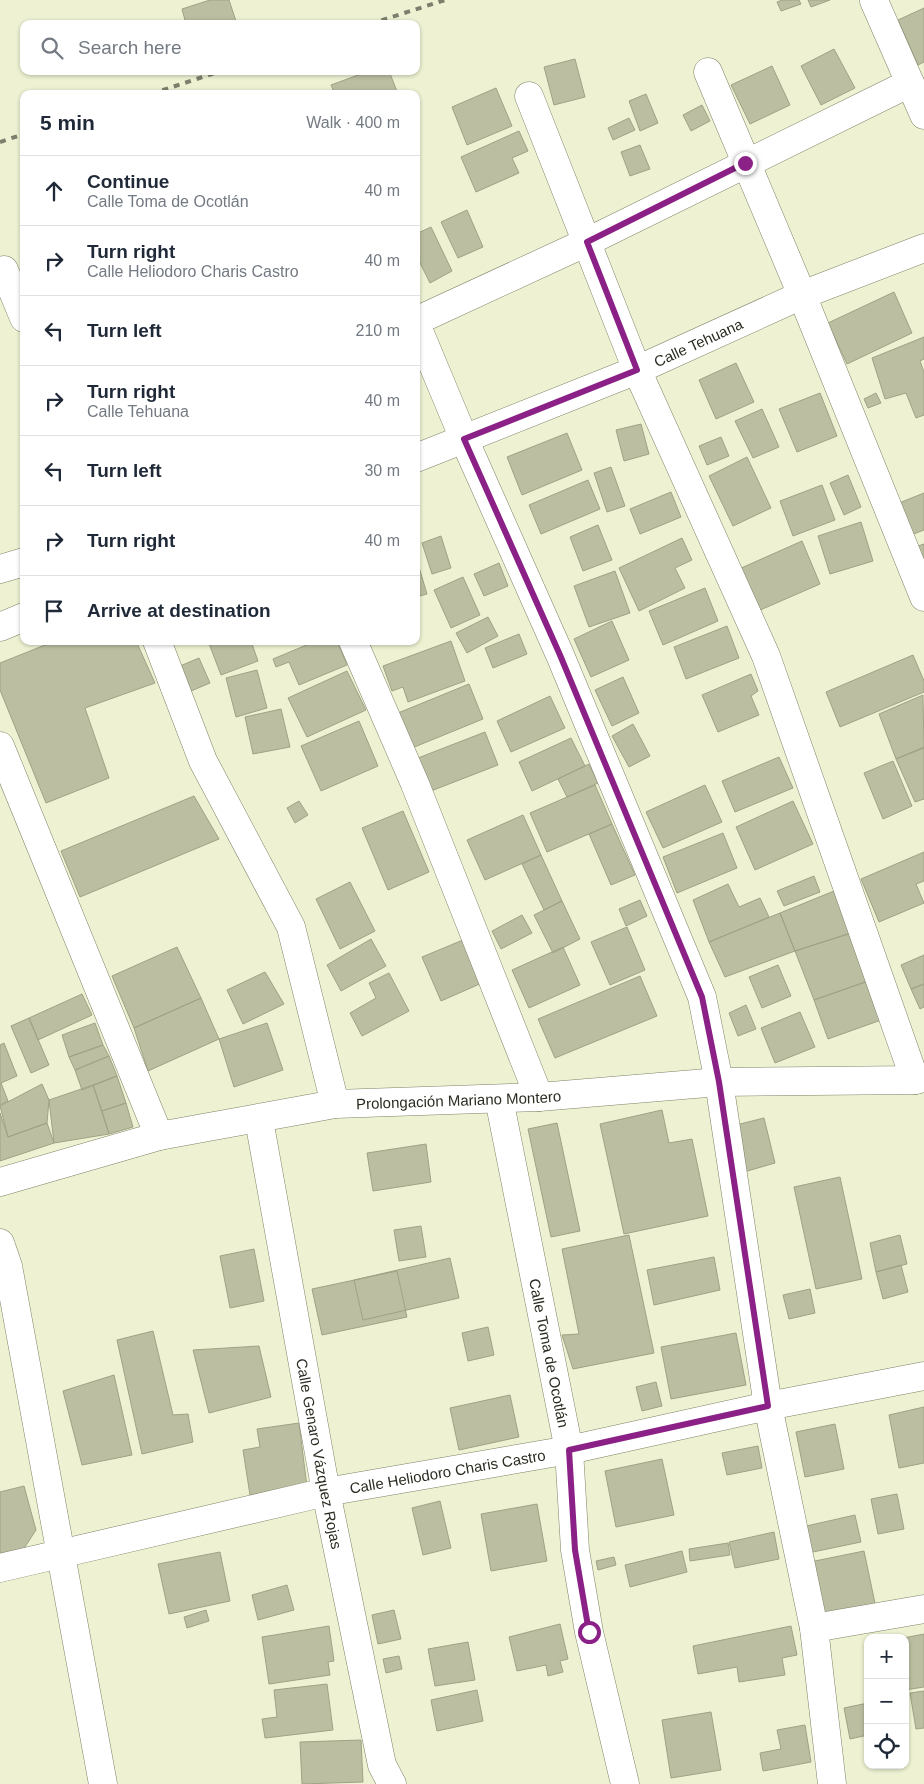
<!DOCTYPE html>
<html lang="en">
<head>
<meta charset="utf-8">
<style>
	:root { --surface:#fff; --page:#f6f6f7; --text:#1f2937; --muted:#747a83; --line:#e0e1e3 }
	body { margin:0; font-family:Helvetica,sans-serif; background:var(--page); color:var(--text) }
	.controls { position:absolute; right:15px; bottom:15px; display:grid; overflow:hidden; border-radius:10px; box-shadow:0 1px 4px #0004 }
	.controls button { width:45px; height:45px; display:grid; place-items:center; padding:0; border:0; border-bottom:1px solid var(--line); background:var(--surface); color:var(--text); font:25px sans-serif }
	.stop { position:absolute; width:15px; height:15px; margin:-11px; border:4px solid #8b2186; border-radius:50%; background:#fff }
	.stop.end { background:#8b2186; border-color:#fff; box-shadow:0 1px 5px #0008 }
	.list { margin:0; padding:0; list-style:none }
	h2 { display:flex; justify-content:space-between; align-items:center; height:65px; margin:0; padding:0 20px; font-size:21px }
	h2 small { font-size:16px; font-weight:400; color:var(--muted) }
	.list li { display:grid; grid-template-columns:32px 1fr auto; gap:15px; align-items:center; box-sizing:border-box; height:70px; padding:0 20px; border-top:1px solid var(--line) }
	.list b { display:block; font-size:19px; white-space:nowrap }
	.list p { margin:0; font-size:16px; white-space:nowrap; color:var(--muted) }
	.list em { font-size:16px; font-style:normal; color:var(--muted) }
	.icon { flex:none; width:28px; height:28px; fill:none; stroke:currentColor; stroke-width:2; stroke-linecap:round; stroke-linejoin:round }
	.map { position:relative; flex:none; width:924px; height:1784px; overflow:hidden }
	.search { position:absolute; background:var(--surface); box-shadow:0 1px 4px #0004; left:20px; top:20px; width:400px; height:55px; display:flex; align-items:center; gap:12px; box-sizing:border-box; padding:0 18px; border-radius:10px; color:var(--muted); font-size:19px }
	.panel { position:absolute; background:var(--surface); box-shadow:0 1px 4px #0004; left:20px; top:90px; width:400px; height:555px; border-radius:10px }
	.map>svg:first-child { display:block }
	.building { fill:#bbbea1; stroke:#9fa285 }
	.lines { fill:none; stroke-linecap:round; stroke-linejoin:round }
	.minor-casing { stroke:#7f8266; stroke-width:29 }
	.minor { stroke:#fff; stroke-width:28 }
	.rail { stroke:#7c7f6b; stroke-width:4; stroke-dasharray:6 6; stroke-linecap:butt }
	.route { stroke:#8b2186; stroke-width:6 }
	.labels { text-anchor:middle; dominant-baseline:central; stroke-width:4; stroke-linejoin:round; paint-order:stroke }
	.street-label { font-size:15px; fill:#2b2c21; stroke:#eef2d3 }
</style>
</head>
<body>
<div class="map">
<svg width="924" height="1784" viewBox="0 0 924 1784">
	<rect width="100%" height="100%" fill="#eef2d3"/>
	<!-- building -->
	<path class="building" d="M210 0H229L236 21 228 24H186L182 9Z
		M782 0H799L801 4 781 11 777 2Z
		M808 0H830L811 7Z
		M924 8V62L918 65 898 20Z
		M834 49 855 88 821 105 801 66Z
		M575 59 585 97 554 105 544 67Z
		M772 66 790 105 750 124 731 85Z
		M369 71H389L398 94H335L331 85Z
		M496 88 512 126 467 145 452 107Z
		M646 94 658 123 640 131 629 101Z
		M702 105 710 121 691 131 683 115Z
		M629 118 635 130 613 140 608 128Z
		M519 131 528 151 512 158 519 173 476 192 461 157Z
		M640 145 650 169 630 176 621 152Z
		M467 210 483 247 458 258 441 222Z
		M431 227 452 271 430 283 416 255V234Z
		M894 292 912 333 847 364 828 323Z
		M924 337V359L920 361 924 372V415L916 418 906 393 885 399 872 358Z
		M736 363 754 402 716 419 699 380Z
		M820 393 837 436 797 452 779 409Z
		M876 393 881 403 868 408 864 399Z
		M762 409 779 447 753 458 735 421Z
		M641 424 649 454 624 461 616 430Z
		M567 433 582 470 522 495 507 457Z
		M721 437 729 456 707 465 699 446Z
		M747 457 771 508 733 526 709 476Z
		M611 467 625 506 607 512 594 473Z
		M848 475 861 507 844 515 830 483Z
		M588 480 600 509 541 534 529 505Z
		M822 485 835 520 793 536 780 501Z
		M671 492 681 517 640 534 630 509Z
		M924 493V530L911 535 899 503Z
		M861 522 873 561 830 574 818 536Z
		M598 525 612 560 583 571 570 537Z
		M441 536 451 568 432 574 422 543Z
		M682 538 692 560 675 568 685 588 639 611 619 568Z
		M802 541 820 584 758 611 739 569Z
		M924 544V563L918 546Z
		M416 557 427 594 416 597Z
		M499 563 508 586 484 596 474 574Z
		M615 571 630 613 589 627 574 586Z
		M463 577 480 615 451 628 434 590Z
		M705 588 718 621 663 645 649 611Z
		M488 617 498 636 467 653 456 633Z
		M612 621 629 660 591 677 574 639Z
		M727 626 739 658 686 679 674 647Z
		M519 634 527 654 493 668 485 648Z
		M55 641H136L155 683 85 708 109 778 46 803 0 690V663Z
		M208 641H251L258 661 221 675Z
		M316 641H337L347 665 299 685 289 662 276 667 273 659Z
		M451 641 465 681 408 702 403 687 392 691 383 666Z
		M913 655 924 681V692L840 727 826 692Z
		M199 658 210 683 184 694 173 669Z
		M257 670 267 708 236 717 226 678Z
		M347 671 366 710 307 737 288 698Z
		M751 674 758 691 751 696 759 715 718 732 702 695Z
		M623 677 639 713 612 726 595 690Z
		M469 684 483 719 412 748 398 713Z
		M923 695 924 748 896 759 879 714Z
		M550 696 565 728 511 752 497 721Z
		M281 709 290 747 253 754 245 717Z
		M359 721 378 766 321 791 301 746Z
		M633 724 650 756 629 767 612 736Z
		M485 732 498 765 431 791 418 758Z
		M571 738 585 766 532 791 519 762Z
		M924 747V799L915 802 896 759Z
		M779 757 793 788 735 812 722 781Z
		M893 761 912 806 883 819 864 773Z
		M589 764 598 783 567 797 558 779Z
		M595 785 612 824 547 852 530 813Z
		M705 785 722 822 663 848 646 812Z
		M194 796 219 839 80 897 61 851Z
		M299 801 308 815 295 823 287 808Z
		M793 801 813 844 755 870 736 827Z
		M403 811 429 872 388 890 362 828Z
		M523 815 541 855 485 880 467 840Z
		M612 824 635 875 611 885 589 834Z
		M723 833 737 868 677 893 663 857Z
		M924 852V881L916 884 924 903 879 922 861 879Z
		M541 855 562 901 544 910 522 864Z
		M814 876 820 892 784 906 777 891Z
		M350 882 375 931 340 949 316 899Z
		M728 884 739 907 760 898 769 917 709 942 693 900Z
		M834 891 851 933 795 951 780 913Z
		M640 900 647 916 626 926 619 909Z
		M562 901 580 939 553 953 534 915Z
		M780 913 795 951 725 977 709 942Z
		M522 915 532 933 501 949 492 931Z
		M627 927 645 970 610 985 591 942Z
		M851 933 871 980 814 1000 795 951Z
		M371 939 386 966 341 991 327 965Z
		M463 940 482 983 441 1001 422 957Z
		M177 947 201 998 134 1028 112 976Z
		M563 947 580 985 529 1008 512 970Z
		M924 955V984L911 989 901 965Z
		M778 965 791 996 762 1008 749 977Z
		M265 972 284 1004 243 1024 227 990Z
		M389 973 409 1011 362 1036 350 1013 376 998 369 983Z
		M640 976 657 1016 555 1058 538 1019Z
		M871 980 884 1019 828 1039 814 1000Z
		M924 984V1007L920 1009 911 989Z
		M82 994 92 1015 38 1040 29 1018Z
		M201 998 219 1039 148 1071 134 1028Z
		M746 1005 756 1029 738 1036 729 1013Z
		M800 1012 815 1047 775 1063 761 1028Z
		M29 1018 49 1065 31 1073 11 1026Z
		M95 1023 103 1045 69 1057 62 1035Z
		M267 1023 283 1070 234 1087 219 1039Z
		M4 1043 17 1076 1 1083 8 1101 0 1105V1045Z
		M103 1045 109 1056 75 1070 69 1057Z
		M109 1056 117 1076 82 1090 75 1070Z
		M117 1076 126 1103 102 1111 93 1085Z
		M42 1084 49 1100 47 1123 8 1137 0 1106Z
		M93 1085 109 1134 54 1143 49 1100Z
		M126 1103 133 1127 109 1134 102 1111Z
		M662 1110 669 1143 692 1139 708 1216 624 1234 600 1124Z
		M0 1113 8 1137 47 1123 54 1143 0 1161Z
		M764 1118 775 1163 744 1172 732 1126Z
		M557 1123 580 1231 551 1237 528 1129Z
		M426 1144 431 1182 373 1191 367 1153Z
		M840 1177 862 1279 816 1289 794 1187Z
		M421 1226 426 1257 399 1261 394 1230Z
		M629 1235 654 1353 573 1369 562 1335 579 1334 562 1249Z
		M900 1235 907 1264 876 1272 870 1243Z
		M254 1249 264 1301 230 1308 220 1256Z
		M714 1257 720 1290 654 1305 647 1270Z
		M450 1258 459 1298 363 1320 354 1280Z
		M901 1265 908 1292 883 1299 876 1272Z
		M397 1271 407 1317 322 1335 312 1289Z
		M810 1289 815 1313 789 1319 783 1295Z
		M488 1327 494 1355 468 1361 462 1333Z
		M153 1331 173 1415 188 1414 193 1442 142 1454 117 1340Z
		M736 1333 746 1385 671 1399 661 1347Z
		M259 1346 271 1397 209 1413 193 1350Z
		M114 1375 132 1455 82 1465 63 1391Z
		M656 1382 662 1406 642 1411 636 1387Z
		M510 1395 519 1437 459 1450 450 1408Z
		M924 1407V1463L899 1468 889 1415Z
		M299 1423 307 1487 250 1495 243 1450 260 1447 257 1429Z
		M835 1424 844 1469 805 1477 796 1432Z
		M758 1446 762 1468 727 1475 722 1453Z
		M662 1459 674 1515 616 1527 605 1471Z
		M24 1486 36 1530 23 1550 0 1556V1492Z
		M897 1494 904 1529 878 1534 871 1499Z
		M440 1501 451 1548 423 1555 412 1508Z
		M537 1504 547 1561 491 1571 481 1514Z
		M855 1515 861 1542 808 1553 802 1527Z
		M774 1532 779 1559 735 1568 729 1542Z
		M728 1543 730 1555 690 1561 689 1549Z
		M682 1551 687 1572 630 1587 625 1565Z
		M864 1551 876 1608 823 1619 810 1562Z
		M220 1552 230 1601 169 1614 158 1564Z
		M614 1557 616 1565 598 1570 596 1561Z
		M287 1585 294 1610 258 1620 252 1595Z
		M206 1610 209 1621 187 1628 184 1617Z
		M394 1610 401 1639 378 1644 372 1615Z
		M560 1624 568 1659 560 1661 563 1672 548 1676 546 1665 517 1671 509 1637Z
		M329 1626 334 1661 328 1662 330 1675 269 1684 262 1637Z
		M791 1626 797 1655 782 1658 785 1675 739 1682 737 1667 698 1674 693 1646Z
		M924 1634V1687L905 1690V1638H903Z
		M468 1642 475 1680 435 1686 428 1649Z
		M399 1656 402 1669 386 1673 383 1659Z
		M327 1684 333 1730 265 1738 262 1719 277 1717 274 1690Z
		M477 1690 483 1721 437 1731 431 1700Z
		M924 1691V1728L916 1729 910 1693Z
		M868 1703V1735L850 1739 844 1708Z
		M711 1712 721 1770 671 1778 662 1720Z
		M805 1725 811 1762 763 1771 760 1753 781 1749 777 1730Z
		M361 1740 363 1782 302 1784 300 1742Z"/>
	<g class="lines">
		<!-- minor casing -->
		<g class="minor-casing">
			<g id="minor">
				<path d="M874 1 924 115"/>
				<path d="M708 72 802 295 924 597"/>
				<path d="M529 96 637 370 766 656 915 1080"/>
				<path d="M4 270 24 318"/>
				<path d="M416 321 587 242 910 83"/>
				<path d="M416 324 464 439 560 655 702 997 719 1082 768 1406 814 1628 832 1784"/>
				<path id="s1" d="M416 458 637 370 802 295 924 248"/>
				<path d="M0 569 24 562"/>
				<path d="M0 627 24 617"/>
				<path d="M157 641 203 761 291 927 335 1104"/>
				<path d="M353 641 415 784 539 1097"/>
				<path d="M0 746 159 1136"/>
				<path id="s2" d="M499 1099 569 1450 575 1550 589 1632 625 1784"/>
				<path id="s3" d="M259 1120 326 1492 382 1765 392 1784"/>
				<path id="s4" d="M0 1182 159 1136 335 1104 539 1097 719 1082 915 1080 924 1078"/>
				<path d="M0 1243 8 1266 103 1784"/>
				<path id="s5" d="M0 1568 326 1492 569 1450 768 1406 924 1376"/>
				<path d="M814 1628 924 1609"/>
			</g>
		</g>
		<!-- minor -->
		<use href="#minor" class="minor"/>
		<!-- rail -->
		<path class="rail" d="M370 24 445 0
			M151 94 221 71
			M0 142 24 134"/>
	</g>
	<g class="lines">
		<!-- route -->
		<path class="route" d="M589 1632 575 1550 569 1450 768 1406 719 1082 702 997 560 655 464 439 637 370 587 242 745 163"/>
	</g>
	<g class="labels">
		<!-- street labels -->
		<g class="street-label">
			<text stroke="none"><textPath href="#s1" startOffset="305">Calle Tehuana</textPath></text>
			<text stroke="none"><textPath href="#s4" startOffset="468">Prolongación Mariano Montero</textPath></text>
			<text stroke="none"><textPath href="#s2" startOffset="259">Calle Toma de Ocotlán</textPath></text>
			<text stroke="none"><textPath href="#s3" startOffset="339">Calle Genaro Vázquez Rojas</textPath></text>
			<text stroke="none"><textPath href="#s5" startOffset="458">Calle Heliodoro Charis Castro</textPath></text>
		</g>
	</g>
</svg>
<div class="controls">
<button>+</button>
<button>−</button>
<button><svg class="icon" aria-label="locate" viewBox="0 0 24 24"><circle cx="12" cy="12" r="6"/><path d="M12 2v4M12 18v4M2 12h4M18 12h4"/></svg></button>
</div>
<div class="stop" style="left:589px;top:1632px"></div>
<div class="stop end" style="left:745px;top:163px"></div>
<div class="search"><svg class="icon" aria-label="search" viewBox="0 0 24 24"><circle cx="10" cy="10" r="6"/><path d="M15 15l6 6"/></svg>Search here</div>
<section class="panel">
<h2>5 min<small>Walk · 400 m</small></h2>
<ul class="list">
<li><svg class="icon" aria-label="ahead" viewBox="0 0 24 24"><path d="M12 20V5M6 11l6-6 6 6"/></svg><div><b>Continue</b><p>Calle Toma de Ocotlán</p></div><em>40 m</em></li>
<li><svg class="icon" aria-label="right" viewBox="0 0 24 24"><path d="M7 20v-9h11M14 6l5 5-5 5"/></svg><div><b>Turn right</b><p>Calle Heliodoro Charis Castro</p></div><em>40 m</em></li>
<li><svg class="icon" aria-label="left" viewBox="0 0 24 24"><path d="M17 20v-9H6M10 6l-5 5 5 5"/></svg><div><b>Turn left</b></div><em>210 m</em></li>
<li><svg class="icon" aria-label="right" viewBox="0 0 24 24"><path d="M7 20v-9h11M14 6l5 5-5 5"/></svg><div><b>Turn right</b><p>Calle Tehuana</p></div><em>40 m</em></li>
<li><svg class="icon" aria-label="left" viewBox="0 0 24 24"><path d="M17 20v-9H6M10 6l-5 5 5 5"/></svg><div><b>Turn left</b></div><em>30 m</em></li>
<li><svg class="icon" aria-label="right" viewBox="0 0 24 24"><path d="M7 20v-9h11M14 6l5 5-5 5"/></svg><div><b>Turn right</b></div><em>40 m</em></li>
<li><svg class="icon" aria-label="arrive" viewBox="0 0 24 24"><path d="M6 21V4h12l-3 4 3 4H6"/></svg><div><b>Arrive at destination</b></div></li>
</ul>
</section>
</div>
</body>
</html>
